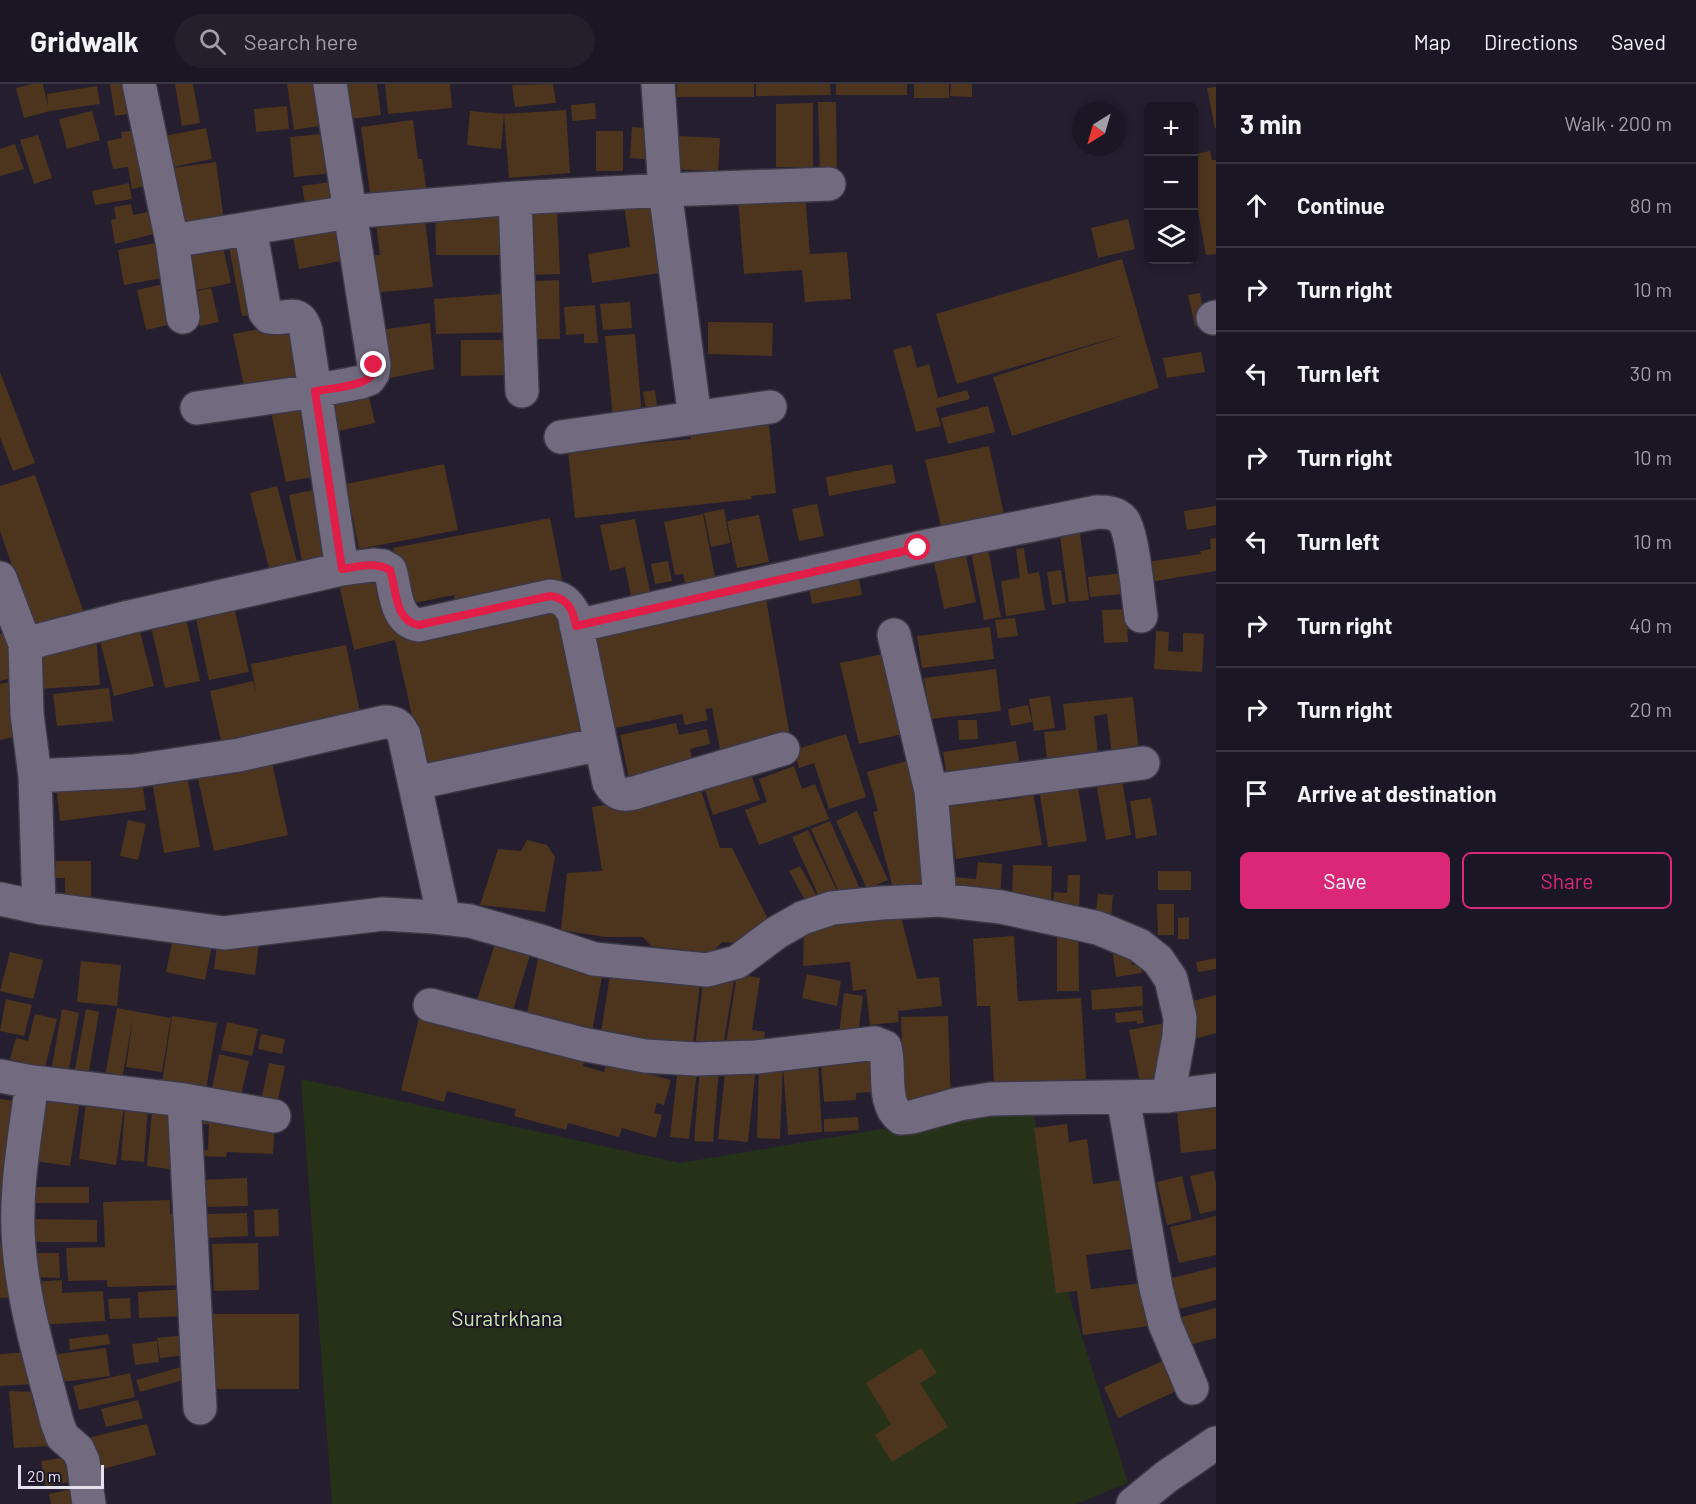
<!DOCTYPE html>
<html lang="en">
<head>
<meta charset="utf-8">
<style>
	:root { --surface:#1b1623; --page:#241f2b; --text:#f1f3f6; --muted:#a09fa6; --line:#393541; --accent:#db2777 }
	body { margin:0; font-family:Barlow,sans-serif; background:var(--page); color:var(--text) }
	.controls { position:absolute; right:18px; top:18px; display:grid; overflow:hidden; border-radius:9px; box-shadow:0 3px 9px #0003 }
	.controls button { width:54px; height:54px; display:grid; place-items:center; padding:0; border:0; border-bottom:2px solid var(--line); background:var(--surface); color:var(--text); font:30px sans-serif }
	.compass { position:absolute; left:1072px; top:18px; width:54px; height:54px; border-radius:50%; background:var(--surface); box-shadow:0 3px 9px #0003; rotate:217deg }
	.scale { position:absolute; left:18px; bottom:15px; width:86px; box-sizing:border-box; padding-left:6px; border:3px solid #e4e1ec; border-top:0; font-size:16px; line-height:21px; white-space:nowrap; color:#e4e1ec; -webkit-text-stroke:4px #1b1525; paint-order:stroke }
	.stop { position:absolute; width:18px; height:18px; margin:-14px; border:4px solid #e11d48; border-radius:50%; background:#fff }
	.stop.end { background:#e11d48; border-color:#fff; box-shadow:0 2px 6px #0008 }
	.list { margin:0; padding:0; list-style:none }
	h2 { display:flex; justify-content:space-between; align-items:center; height:78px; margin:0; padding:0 24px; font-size:26px }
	h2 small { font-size:20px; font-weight:400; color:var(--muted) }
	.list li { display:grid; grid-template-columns:39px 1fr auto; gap:18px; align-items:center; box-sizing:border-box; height:84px; padding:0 24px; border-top:2px solid var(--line) }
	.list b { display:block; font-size:22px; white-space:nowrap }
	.list em { font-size:20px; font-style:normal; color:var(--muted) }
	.actions { display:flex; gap:12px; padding:18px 24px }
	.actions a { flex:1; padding:14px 0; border:2px solid var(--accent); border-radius:9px; text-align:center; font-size:21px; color:var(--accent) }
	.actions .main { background:var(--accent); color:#fff }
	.icon { flex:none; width:33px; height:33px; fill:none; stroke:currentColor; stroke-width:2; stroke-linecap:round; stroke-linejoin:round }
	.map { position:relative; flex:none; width:1216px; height:1420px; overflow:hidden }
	header { display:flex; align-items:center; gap:36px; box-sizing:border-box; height:84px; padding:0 30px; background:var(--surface); border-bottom:2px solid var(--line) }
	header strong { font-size:28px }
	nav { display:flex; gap:33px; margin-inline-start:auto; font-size:21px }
	.search { width:420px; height:54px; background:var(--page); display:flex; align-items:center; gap:15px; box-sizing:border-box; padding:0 21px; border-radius:33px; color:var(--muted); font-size:22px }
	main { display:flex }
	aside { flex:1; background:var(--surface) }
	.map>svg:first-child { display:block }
	.green { fill:#253218 }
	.building { fill:#4c351c }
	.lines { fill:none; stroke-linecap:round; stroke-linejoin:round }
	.minor-casing { stroke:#3c3846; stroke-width:36 }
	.minor { stroke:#726b80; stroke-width:33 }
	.route { stroke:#e11d48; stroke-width:8 }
	.labels { text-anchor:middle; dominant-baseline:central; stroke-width:4.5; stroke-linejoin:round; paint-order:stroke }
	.park-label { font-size:21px; fill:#c9e6ae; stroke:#1b1525 }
</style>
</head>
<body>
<header>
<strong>Gridwalk</strong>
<div class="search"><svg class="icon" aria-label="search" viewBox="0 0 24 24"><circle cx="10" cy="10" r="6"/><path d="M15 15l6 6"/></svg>Search here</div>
<nav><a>Map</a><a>Directions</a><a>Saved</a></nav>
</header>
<main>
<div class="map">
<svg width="1216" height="1420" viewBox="0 0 1216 1420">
	<rect width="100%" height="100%" fill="#241e2f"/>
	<!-- green -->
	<path class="green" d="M301 995 680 1079 1032 1020 1069 1211 1128 1399 1076 1420H332Z"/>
	<!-- building -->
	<path class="building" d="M32 0H43L48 22 47 10 97 2 100 20 50 27 24 34 16 4Z
		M110 0H133L139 28 115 32Z
		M175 0H193L200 39 182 42Z
		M287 0H326L332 40 294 46Z
		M338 0H377L381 31 343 36Z
		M385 0H450L452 24 388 30Z
		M553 0 556 19 515 23 512 1Z
		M677 0H754V13H677Z
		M756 0H830L831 11 756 12Z
		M836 0H907V11H836Z
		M914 0H949V14H914Z
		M951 0H972V13L950 12Z
		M1216 3V44H1215L1207 4Z
		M818 18H836L837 91H820Z
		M595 19 596 35 572 37 571 21Z
		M813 19V83H776V20Z
		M287 22 289 45 256 48 254 25Z
		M566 26 570 89 509 94 504 30Z
		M92 27 100 56 67 65 59 35Z
		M470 27 504 30 501 65 467 61Z
		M413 36 418 75H422L427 108 371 116 361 43Z
		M632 43 658 45 656 76 630 74Z
		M206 44 212 75 167 84 160 53Z
		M142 46 153 100 132 105 128 83 113 85 107 57 122 54 121 48Z
		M596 47H623V87H596Z
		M331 49 335 89 294 93 290 53Z
		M38 51 52 94 34 100 20 56Z
		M679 52 720 54 718 88 677 85Z
		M15 60 24 85 0 92V65Z
		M1210 67 1212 76H1216V170L1206 171 1194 105V70Z
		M216 78 225 144 181 149 172 84Z
		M337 97 340 121 306 125 302 102Z
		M129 99 132 115 95 121 92 107Z
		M805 110 810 170 847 168 851 215 805 218 802 186 744 190 738 115Z
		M663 116 674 187 592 199 588 170 630 163 624 121Z
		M131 120 133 131 158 126 161 148 115 160 111 136 116 135 114 123Z
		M435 123H510V171H436Z
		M424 127 433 203 373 209 369 172 380 171 375 132Z
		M557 127 560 190 531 191 527 128Z
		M338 134 346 176 299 185 291 142Z
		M1128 135 1135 165 1098 174 1091 144Z
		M227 152 245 153 260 230 242 232Z
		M221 154 231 199 197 206 187 161Z
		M166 157 173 192 124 201 118 166Z
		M1122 175 1159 304 1012 352 993 293 1127 250 957 300 936 230Z
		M559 196 560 255H534L533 197Z
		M168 199 177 239 146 246 137 206Z
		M211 204 219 238 200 242 193 208Z
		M515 209 518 248 436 250 434 215Z
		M1200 209 1206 240 1195 242 1188 211Z
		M630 218 632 244 603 246 600 220Z
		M595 221 598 259H584V250L566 251 564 223Z
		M296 238 307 295 245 307 233 250Z
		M708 238 773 239 772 272 708 270Z
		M430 239 434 285 390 294 380 246Z
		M635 250 642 332 613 335 605 252Z
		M461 256H509L510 291 461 292Z
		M911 261 917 284 929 280 938 314 967 306 970 315 936 324 941 342 916 348 893 266Z
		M1201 268 1205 288 1167 294 1163 274Z
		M0 288 35 379 13 387 0 353Z
		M367 304 375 339 334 348 326 312Z
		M655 306 658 330 647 332 643 308Z
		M308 320 323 391 286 398 271 328Z
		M988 322 995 348 948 360 941 334Z
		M769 341 776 409 751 412 752 415 575 434 568 366 691 355 690 348Z
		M989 362 1004 430 943 450 925 376Z
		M444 380 458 446 359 465 346 400Z
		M892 380 896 399 829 412 826 393Z
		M35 391 84 529 34 545 0 447V402Z
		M277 402 299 485 271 492 250 409Z
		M323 404 338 481 304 487 289 411Z
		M817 420 824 452 799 457 792 425Z
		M1216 422V441L1187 446 1184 427Z
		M724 425 730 459 711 463 704 429Z
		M703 430 715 493 685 499 683 490 675 491 664 438Z
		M759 431 769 478 737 484 727 437Z
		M550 434 564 505 457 527 454 511 404 521 393 464Z
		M635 435 651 512 632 516 625 483 610 487 600 441Z
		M1079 442 1089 516 1069 518 1059 445Z
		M1216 454V487L1150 498 1146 478 1201 470 1200 467 1211 465 1210 455Z
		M986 455 1001 533 984 536 969 458Z
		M1024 464 1028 490 1039 488 1045 526 1006 532 1001 497 1020 494 1016 465Z
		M965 467 976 518 944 525 933 474Z
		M668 477 672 497 655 500 651 480Z
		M1061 486 1066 519 1052 521 1047 488Z
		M1132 488 1134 509 1090 513 1088 493Z
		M858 489 862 511 812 520 808 499Z
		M383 493 399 546 564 522 586 645 547 657 424 685 395 556 354 566 339 500Z
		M765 509 790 652 721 670 712 624 705 625 708 636 685 641 682 630 610 645 591 557 603 548Z
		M184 525 200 597 165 604 149 533Z
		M1128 525 1140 544 1127 545 1128 558 1104 559 1102 526Z
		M235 527 249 588 209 596 196 535Z
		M1015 534 1018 552 998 554 995 536Z
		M138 540 154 602 114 612 98 549Z
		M990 543 994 575 922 584 917 552Z
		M1156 547 1169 548 1168 567 1183 568V549L1204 550 1202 588 1154 585Z
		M7 548 17 593 0 597V550Z
		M96 551 100 601 38 605 36 563Z
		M346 561 361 633 222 661 210 607 253 597 256 608 251 580Z
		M893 568 911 648 859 660 840 579Z
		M996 585 1001 627 930 635 924 594Z
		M16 597 28 650 0 656V600Z
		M109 604 113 637 57 642 53 610Z
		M1050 612 1055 644 1034 647 1029 615Z
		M1133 613 1139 668 1112 671 1107 630 1094 632 1099 680 1048 685 1044 648 1066 646 1063 620Z
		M1028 621 1032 638 1011 642 1008 625Z
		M958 636H977L978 655 959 656Z
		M676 639 679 651 707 645 710 660 690 665 694 686 630 700 620 651Z
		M846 650 866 713 829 725 814 679 799 684 794 666Z
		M1016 657 1021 689 948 699 943 668Z
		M270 670 288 751 214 767 196 686Z
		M921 673 934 800 894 808 873 728 878 727 867 688Z
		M748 681 760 716 713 731 702 696Z
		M794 682 802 705 815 700 829 735 759 761 745 726 767 718 759 695Z
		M186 686 200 763 164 769 151 691Z
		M141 689 146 726 60 737 56 699Z
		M1121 689 1131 751 1106 756 1095 693Z
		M697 694 720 764H732L772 843 747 860 722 858 712 869 651 862 643 853H605L561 846 567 789 602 787 592 723 635 716Z
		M1031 696 1042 761 956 775 946 712 996 704 998 717 1020 714 1018 698Z
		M1077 698 1087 757 1048 763 1039 704Z
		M1151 714 1157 751 1136 755 1130 717Z
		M857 727 888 796 867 805 836 737Z
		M128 736 146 740 138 776 120 772Z
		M830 737 861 807 842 815 811 745Z
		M808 746 839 811 822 819 792 753Z
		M527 756 547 761 555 773 545 828 480 821 498 765 521 767Z
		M56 777H91V820H65V794H56Z
		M978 778 1002 780 1000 817 950 814 952 793 976 795Z
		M1013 781 1052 782 1051 823 1012 822Z
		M800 782 818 814 807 820 789 787Z
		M1158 787H1191V806H1158Z
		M1068 791H1080L1079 832 1053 831 1054 808 1067 809Z
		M1098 810 1113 811 1111 837 1095 836Z
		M1157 820H1174V851H1158Z
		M900 829 917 895 939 893 942 922 898 927 899 938 870 941 866 905 853 907 850 878 803 882 804 845Z
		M1189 833V855H1178V834Z
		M1078 841 1079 907H1057V842Z
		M174 849 213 857 205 896 166 888Z
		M1014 852 1018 917 1081 914 1086 995 994 1000 990 922H977L973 855Z
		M218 853 259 859 255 891 214 885Z
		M496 857 531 868 511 933 475 922Z
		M1130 861 1132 881 1140 880 1142 889 1116 893 1112 864Z
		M540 865 604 882 592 948 526 934Z
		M10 868 43 876 33 915 0 907Z
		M1216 874V885L1198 888 1196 878Z
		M81 877 121 881 117 922 77 918Z
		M611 883 701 891 692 969 600 956Z
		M735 890 722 969 694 970 704 891Z
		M737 890 760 894 752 946 765 948 762 966 726 960Z
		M807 890 841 897 837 922 802 914Z
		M1142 902 1143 922 1092 926 1091 906Z
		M844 909 863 912 859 943 875 945 839 950Z
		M1216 911V949L1198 954 1189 918Z
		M6 915 32 921 24 952 0 947Z
		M117 924 171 934 162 988 126 983 133 933 120 1007 103 1004Z
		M62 925 79 929 69 985 52 982Z
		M86 925 99 928 89 987 75 985Z
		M1142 926 1144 939 1137 940V937L1116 939 1115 929Z
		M35 930 57 935 45 984 10 975 16 954 28 957Z
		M420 930 587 966 583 982 604 988 609 971 637 987 671 996 664 1021 657 1019 654 1029 662 1031 656 1054 622 1044 619 1053 568 1039 566 1046 514 1032 516 1025 447 1007 444 1018 401 1006Z
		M172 932 217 939 205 1012 161 1005Z
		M948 932 951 1019 904 1020 901 933Z
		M227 938 258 945 252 972 221 966Z
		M1171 938 1162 1007H1142L1129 946Z
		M261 950 285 955 282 970 258 965Z
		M219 970 249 977 240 1015 211 1009Z
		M884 973 886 1007 856 1009V1016L824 1018 821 981 854 979V975Z
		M759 978 783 979 780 1055 757 1054Z
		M269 979 285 982 278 1016 262 1012Z
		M726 979 756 982 748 1058 718 1055Z
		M818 979 822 1048 788 1051 783 981Z
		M700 983 719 985 713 1058 694 1057Z
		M678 984 697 987 689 1055 670 1053Z
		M87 1011 125 1016 116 1081 79 1075Z
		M1216 1011V1065L1181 1069 1176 1017Z
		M44 1012 80 1017 70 1082 35 1077Z
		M0 1015 24 1018 15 1126 0 1125Z
		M125 1023 148 1025 144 1078 121 1076Z
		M152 1026 180 1027 176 1086 147 1082Z
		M858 1033 859 1046 824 1048V1035Z
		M196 1034 275 1037 273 1070 227 1068 226 1073 199 1072V1066H208L209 1040H196Z
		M1067 1040 1069 1058 1087 1055 1093 1100 1122 1096 1131 1165 1086 1171 1091 1205 1143 1199 1149 1242 1083 1251 1077 1207 1056 1209 1034 1044Z
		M1213 1087 1216 1098V1126L1200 1130 1190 1092Z
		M1182 1092 1192 1135 1167 1141 1157 1098Z
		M247 1094 248 1122 200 1123 199 1096Z
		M31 1103H89V1119H31Z
		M170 1116V1130H184L187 1201 107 1203V1196L68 1197 66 1164 105 1163 103 1118Z
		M278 1125 279 1152 255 1153 254 1126Z
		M247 1129 248 1152 206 1154 205 1130Z
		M1216 1132V1171L1179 1179 1170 1143Z
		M30 1135 97 1136V1158H30Z
		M0 1159H13L20 1213 0 1214Z
		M258 1159 259 1206 214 1207 212 1160Z
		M33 1169H59L60 1194 33 1193Z
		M1216 1183V1216L1179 1225 1172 1194Z
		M62 1196V1209L103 1207 105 1237 38 1241 35 1198Z
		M188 1205 190 1232 139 1234 138 1208Z
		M130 1214 131 1234 110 1235 108 1215Z
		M1216 1224V1254L1185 1262 1178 1234Z
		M210 1230H299V1305H211Z
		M108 1250 110 1260 70 1266 69 1255Z
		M185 1251 188 1271 160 1274 157 1254Z
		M157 1257 159 1278 135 1281 132 1260Z
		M106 1264 110 1292 54 1299 50 1271Z
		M921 1264 937 1289 920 1299 948 1343 892 1378 875 1351 891 1340 866 1299Z
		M32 1268 34 1300 0 1302V1270Z
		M1174 1272 1187 1302 1118 1334 1104 1303Z
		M184 1282 187 1295 140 1308 136 1296Z
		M130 1289 135 1313 79 1326 73 1302Z
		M9 1307 39 1308 48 1362 14 1364Z
		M138 1316 143 1334 106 1343 101 1325Z
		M147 1340 156 1371 99 1386 91 1353Z
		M76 1372 80 1396 46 1402 41 1377Z
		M81 1403 85 1420H51L49 1410Z"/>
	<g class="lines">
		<!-- minor casing -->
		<g class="minor-casing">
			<path id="minor" d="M139 0 172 157 183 233
				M658 0 665 106 695 334
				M515 114 522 307
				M250 144 265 228 269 233C287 237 299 222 306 247L342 485
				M172 157 349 128 515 114 665 106 829 100
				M1213 234 1216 233
				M197 324 315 307 361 298 369 295 373 289 374 281 330 0
				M561 353 770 323
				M0 494 25 560 27 630 35 692 39 823
				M576 542 918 464 1097 428C1106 428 1116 428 1123 436 1133 449 1138 512 1141 532
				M894 551 931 707 940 816
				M25 560 129 533 342 485 373 481 383 482 390 486C396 505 394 537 419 541L550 512C564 514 568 519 574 530L609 699C616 710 621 712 634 709L783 665
				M35 692 134 687 239 671 384 638C395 638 399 641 404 651L444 834
				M415 699 601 660
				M931 707 1143 679
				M0 815 42 824 224 849 383 830 434 833 470 837 537 856 594 875 707 886 737 878 776 849 802 834 832 824 881 819 940 816 1001 823 1098 844 1139 861 1158 876 1171 895 1180 934 1179 952 1168 1012
				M430 921 582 960 645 972 696 975 756 973 875 959 885 963C891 985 881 1019 901 1034L912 1033 959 1020 991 1015 1168 1012 1216 1006
				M0 992 32 998 184 1016 274 1032
				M32 998C25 1053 14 1109 19 1163 24 1223 42 1280 57 1338L62 1352 78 1366 83 1377 89 1420
				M1123 1013 1156 1204 1165 1240 1192 1304
				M184 1016 200 1324
				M1133 1420 1166 1393 1216 1359"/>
		</g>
		<!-- minor -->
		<use href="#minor" class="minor"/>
	</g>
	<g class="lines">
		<!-- route -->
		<path class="route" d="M374 281C374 286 373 291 369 294 360 302 328 305 315 307L342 485C357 483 375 477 390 486 397 506 394 537 419 541L550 512C568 514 573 526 576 542L918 464"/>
	</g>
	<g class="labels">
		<!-- park labels -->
		<g class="park-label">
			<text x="507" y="1233">Suratrkhana</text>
		</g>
	</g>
</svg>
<div class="controls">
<button>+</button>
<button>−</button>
<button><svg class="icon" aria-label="layers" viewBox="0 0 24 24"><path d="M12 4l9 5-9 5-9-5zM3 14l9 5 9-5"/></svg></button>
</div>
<svg class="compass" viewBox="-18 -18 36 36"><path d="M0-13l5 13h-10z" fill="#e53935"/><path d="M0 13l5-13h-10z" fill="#a09fa6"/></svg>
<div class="scale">20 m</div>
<div class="stop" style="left:918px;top:464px"></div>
<div class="stop end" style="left:374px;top:281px"></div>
</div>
<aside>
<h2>3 min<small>Walk · 200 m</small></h2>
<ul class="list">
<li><svg class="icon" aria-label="ahead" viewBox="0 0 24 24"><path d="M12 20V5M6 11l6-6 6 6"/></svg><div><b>Continue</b></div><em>80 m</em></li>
<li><svg class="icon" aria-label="right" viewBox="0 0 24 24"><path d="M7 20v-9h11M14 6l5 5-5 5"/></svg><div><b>Turn right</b></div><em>10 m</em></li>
<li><svg class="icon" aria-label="left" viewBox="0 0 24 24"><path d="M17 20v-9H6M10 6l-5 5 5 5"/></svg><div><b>Turn left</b></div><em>30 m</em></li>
<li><svg class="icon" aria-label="right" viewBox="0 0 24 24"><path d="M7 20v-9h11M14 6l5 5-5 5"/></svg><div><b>Turn right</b></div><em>10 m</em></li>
<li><svg class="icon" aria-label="left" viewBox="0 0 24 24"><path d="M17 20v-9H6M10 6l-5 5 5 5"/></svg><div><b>Turn left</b></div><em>10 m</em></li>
<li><svg class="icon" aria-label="right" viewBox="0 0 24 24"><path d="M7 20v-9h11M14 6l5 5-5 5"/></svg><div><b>Turn right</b></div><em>40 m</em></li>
<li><svg class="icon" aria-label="right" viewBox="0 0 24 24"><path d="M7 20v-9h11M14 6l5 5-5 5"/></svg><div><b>Turn right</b></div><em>20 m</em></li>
<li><svg class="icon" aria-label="arrive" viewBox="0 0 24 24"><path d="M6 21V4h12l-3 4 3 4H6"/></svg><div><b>Arrive at destination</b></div></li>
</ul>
<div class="actions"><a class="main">Save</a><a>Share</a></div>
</aside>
</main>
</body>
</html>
